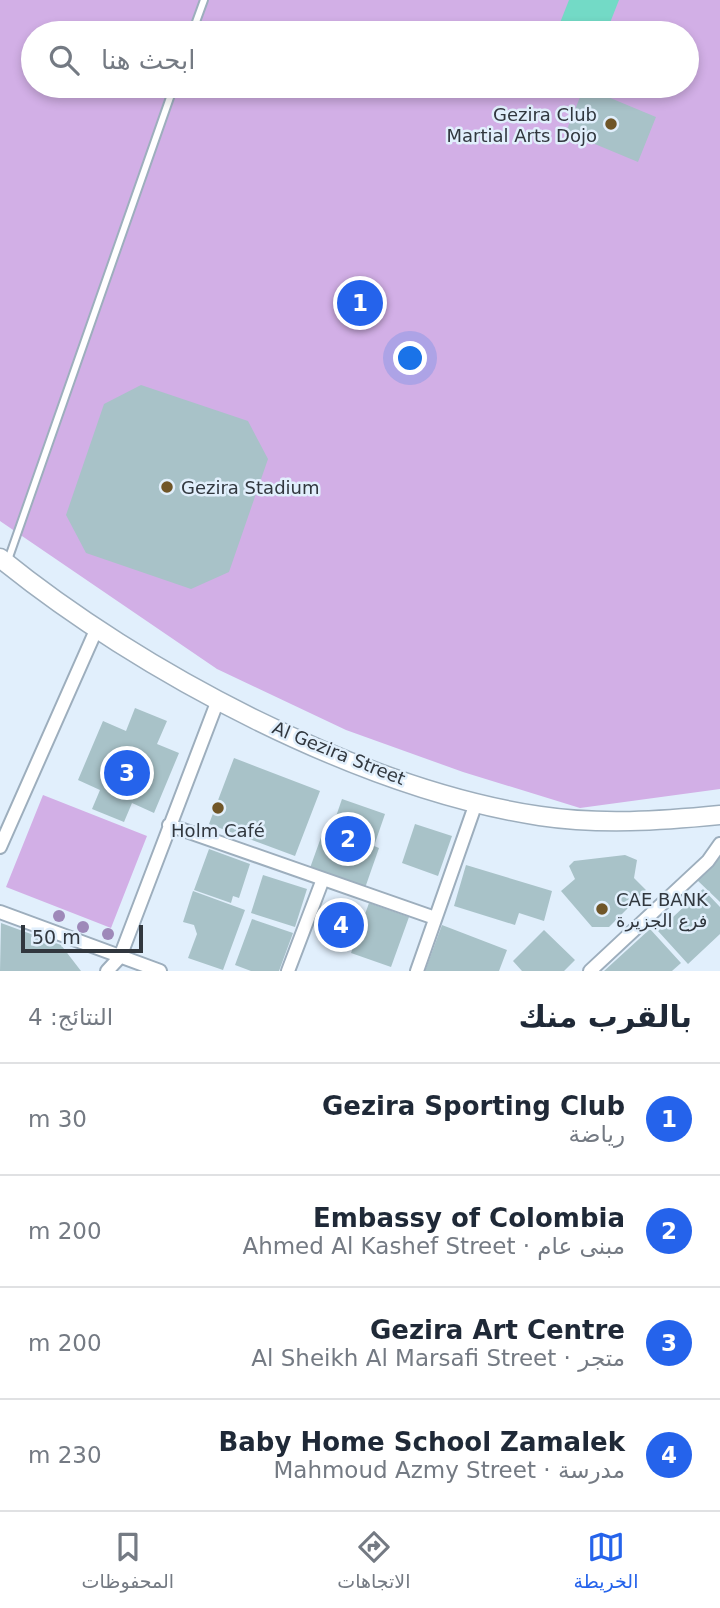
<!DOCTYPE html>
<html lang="ar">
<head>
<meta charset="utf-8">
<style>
	:root { --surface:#fff; --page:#f2f2f3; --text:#1f2937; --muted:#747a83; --line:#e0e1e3; --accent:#2563eb }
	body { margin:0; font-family:"DejaVu Sans","Noto Naskh Arabic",sans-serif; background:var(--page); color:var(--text); direction:rtl }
	.scale { position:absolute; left:21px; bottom:18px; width:122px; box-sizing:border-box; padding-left:7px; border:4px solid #31373e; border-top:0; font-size:19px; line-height:24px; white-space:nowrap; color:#31373e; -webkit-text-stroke:5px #e1effc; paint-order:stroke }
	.you { position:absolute; left:411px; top:359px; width:24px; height:24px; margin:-18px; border:5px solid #fff; border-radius:50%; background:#1a73e8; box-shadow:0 0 0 10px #1a73e833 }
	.badge { display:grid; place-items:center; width:46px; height:46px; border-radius:50%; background:var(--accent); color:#fff; font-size:23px; font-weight:700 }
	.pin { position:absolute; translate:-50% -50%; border:4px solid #fff; box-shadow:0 2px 7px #0006 }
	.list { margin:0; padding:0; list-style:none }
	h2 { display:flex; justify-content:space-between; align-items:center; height:91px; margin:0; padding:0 28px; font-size:30px }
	h2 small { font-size:23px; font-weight:400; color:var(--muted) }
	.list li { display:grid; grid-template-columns:46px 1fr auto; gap:21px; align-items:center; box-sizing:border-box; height:112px; padding:0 28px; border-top:2px solid var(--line) }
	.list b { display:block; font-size:26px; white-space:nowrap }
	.list p { margin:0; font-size:23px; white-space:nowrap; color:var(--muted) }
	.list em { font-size:23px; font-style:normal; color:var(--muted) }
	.icon { flex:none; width:38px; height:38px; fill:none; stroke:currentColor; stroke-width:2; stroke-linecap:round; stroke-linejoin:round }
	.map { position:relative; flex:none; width:720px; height:971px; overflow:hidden; direction:ltr }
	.search { position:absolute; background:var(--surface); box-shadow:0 4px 10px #0003; left:21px; right:21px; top:21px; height:77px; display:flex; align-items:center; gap:18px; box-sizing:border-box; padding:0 24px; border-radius:38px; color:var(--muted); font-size:26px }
	.sheet { height:539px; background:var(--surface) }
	nav { display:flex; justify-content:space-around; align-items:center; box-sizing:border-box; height:98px; border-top:2px solid var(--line); background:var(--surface); font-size:19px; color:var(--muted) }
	nav a { display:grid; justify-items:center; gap:4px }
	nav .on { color:var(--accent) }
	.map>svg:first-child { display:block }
	.green { fill:#d2afe6; fill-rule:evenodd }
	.water { fill:#73dac6 }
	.building { fill:#a8c2c8 }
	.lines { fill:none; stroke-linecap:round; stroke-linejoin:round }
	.lane-casing { stroke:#9daebd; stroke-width:10 }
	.street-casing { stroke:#9daebd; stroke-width:16 }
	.secondary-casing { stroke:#9daebd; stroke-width:21 }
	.lane { stroke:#fff; stroke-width:6 }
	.street { stroke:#fff; stroke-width:12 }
	.secondary { stroke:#fff; stroke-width:18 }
	.tree { fill:#9e89b9 }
	.poi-dot { fill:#705628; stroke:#e1effc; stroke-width:2.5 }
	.labels { text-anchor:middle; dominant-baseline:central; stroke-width:5; stroke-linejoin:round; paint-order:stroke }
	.poi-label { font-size:18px; fill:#31373e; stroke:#e1effc; text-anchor:start }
	.street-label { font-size:18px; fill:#31373e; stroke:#e1effc }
</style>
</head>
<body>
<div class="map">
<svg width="720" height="971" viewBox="0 0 720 971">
	<rect width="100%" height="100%" fill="#e1effc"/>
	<!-- green -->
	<path class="green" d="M0 0H720V789L580 808 463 772 346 730 217 669 0 521ZM33 33H687V86H33Z
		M43 795 147 836 111 928 6 887Z"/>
	<!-- water -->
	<path class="water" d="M569 0H619L606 33H556Z"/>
	<!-- building -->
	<path class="building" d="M584 87 656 117 638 162 566 132Z
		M141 385 248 421 268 459 229 572 191 589 86 553 66 515 104 404Z
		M135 708 167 721 157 744 179 753 154 813 132 803 124 822 92 809 100 790 78 780 103 721 126 731Z
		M234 758 320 791 295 856 209 824Z
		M342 799 385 814 374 846 379 848 365 888 310 868 324 829 331 831Z
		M415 824 452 836 438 876 402 863Z
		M209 849 250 864 239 898 233 896 231 903 194 890Z
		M625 855 637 860 634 878 646 890 609 927H592L561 891 575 879 569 866 574 861Z
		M720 857V902L697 880Z
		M466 865 552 891 544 921 519 913 515 925 454 906Z
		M263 875 307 889 295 927 251 913Z
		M703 889 720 907V934L688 964 658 931Z
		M193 891 245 910 223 970 188 958 197 934 194 925 183 922Z
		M369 903 409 917 391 967 351 953Z
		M252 919 293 933 279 971H251L235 965Z
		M1 923 61 945 81 971H0Z
		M442 925 507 950 499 971H425Z
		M650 929 681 963 672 971H604Z
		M544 930 575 960 564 971H522L513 961Z"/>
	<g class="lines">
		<!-- lane casing -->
		<g class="lane-casing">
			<path id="lane" d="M192 33 204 0
				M8 560 174 86"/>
		</g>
		<!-- street casing -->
		<g class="street-casing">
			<path id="street" d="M169 825 435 918
				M0 847 97 628
				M0 912 160 971
				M107 971 120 957 218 700
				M288 971 323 879
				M417 971 476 803
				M590 971 708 861 720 844"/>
		</g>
		<!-- secondary casing -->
		<g class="secondary-casing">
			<path id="secondary" d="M0 558C140 672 361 789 540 816 600 825 660 821 720 815"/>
		</g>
		<!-- lane -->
		<use href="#lane" class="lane"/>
		<!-- street -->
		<use href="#street" class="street"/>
		<!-- secondary -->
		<use href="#secondary" class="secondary"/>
	</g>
	<!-- trees -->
	<g class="tree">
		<circle cx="59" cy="916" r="6"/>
		<circle cx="83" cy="927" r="6"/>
		<circle cx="108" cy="934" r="6"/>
	</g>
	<!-- markers -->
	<g class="poi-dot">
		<circle cx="611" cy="124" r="7"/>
		<circle cx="167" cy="487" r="7"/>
		<circle cx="218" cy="808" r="7"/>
		<circle cx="602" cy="909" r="7"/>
	</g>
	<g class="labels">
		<!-- poi labels -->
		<g class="poi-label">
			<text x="597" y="114" text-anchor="end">Gezira Club<tspan x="597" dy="21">Martial Arts Dojo</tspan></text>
			<text x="181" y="487">Gezira Stadium</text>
			<text x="218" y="830" text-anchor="middle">Holm Café</text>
			<text x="616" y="899">CAE BANK<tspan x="616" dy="21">فرع الجزيرة</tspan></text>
		</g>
		<!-- street labels -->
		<g class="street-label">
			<text transform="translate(339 753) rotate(22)">Al Gezira Street</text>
		</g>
	</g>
</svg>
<div class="scale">50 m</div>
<div class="you"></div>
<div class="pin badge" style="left:360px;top:303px">1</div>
<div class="pin badge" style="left:348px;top:839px">2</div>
<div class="pin badge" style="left:127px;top:773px">3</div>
<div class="pin badge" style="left:341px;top:925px">4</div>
<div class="search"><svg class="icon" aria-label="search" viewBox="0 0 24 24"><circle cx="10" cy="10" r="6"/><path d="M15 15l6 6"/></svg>ابحث هنا</div>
</div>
<section class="sheet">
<h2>بالقرب منك<small>النتائج: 4</small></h2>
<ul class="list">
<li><span class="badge">1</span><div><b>Gezira Sporting Club</b><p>رياضة</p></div><em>30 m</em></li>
<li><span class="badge">2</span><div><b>Embassy of Colombia</b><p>مبنى عام · Ahmed Al Kashef Street</p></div><em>200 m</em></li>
<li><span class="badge">3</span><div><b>Gezira Art Centre</b><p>متجر · Al Sheikh Al Marsafi Street</p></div><em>200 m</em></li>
<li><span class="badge">4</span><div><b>Baby Home School Zamalek</b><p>مدرسة · Mahmoud Azmy Street</p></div><em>230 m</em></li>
</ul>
</section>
<nav>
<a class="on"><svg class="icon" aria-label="map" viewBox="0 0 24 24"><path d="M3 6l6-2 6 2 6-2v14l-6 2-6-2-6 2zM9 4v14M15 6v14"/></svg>الخريطة</a>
<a><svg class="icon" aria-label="directions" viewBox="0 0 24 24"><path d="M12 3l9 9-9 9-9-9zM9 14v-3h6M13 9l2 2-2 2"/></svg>الاتجاهات</a>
<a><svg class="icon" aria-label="saved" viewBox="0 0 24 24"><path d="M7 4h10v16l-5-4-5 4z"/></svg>المحفوظات</a>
</nav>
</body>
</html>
